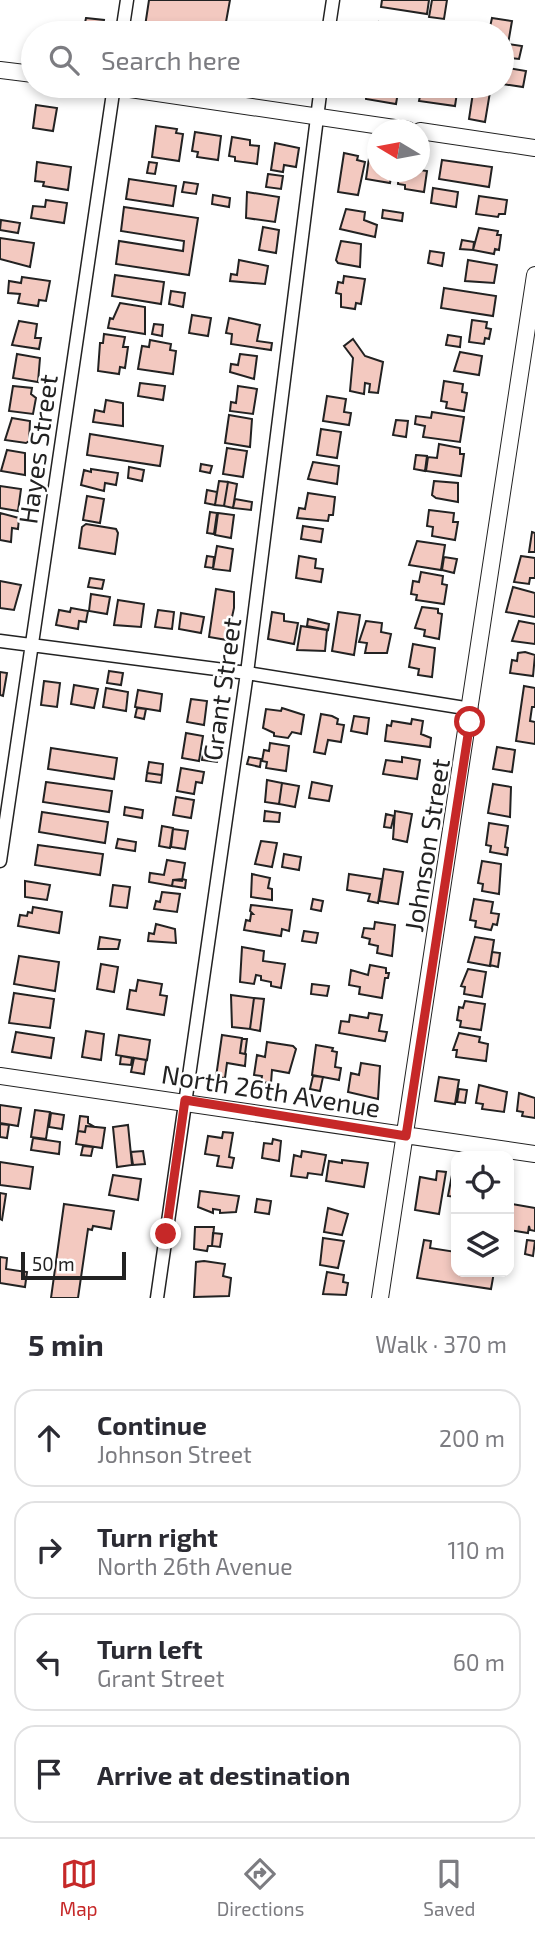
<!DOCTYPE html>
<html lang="en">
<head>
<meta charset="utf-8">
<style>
	:root { --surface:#fff; --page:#f2f2f3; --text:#2b2b33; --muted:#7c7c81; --line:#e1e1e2; --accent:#c62828 }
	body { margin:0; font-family:"Exo 2",sans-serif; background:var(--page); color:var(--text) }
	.controls { position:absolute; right:21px; bottom:21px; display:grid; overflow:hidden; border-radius:14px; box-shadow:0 4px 10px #0003 }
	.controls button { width:63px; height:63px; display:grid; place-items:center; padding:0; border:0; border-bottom:2px solid var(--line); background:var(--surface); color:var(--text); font:35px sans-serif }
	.compass { position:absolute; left:367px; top:119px; width:63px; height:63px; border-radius:50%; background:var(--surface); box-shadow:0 4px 10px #0003; rotate:280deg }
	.scale { position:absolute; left:21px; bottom:18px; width:105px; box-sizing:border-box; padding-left:7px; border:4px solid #222; border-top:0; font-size:19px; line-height:24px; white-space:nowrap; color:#222; -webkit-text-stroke:5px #fff; paint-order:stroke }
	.stop { position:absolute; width:21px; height:21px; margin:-16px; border:5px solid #c62828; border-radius:50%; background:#fff }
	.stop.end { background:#c62828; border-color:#fff; box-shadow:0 2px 7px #0008 }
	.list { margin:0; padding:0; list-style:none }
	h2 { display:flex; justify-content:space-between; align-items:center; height:91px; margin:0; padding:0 28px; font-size:30px }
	h2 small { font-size:23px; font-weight:400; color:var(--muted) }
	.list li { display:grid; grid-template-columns:46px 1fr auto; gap:21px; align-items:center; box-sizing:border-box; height:98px; margin:0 14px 14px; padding:0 14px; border:2px solid var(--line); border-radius:21px }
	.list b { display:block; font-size:26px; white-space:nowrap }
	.list p { margin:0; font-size:23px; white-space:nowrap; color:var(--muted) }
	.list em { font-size:23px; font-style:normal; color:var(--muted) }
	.icon { flex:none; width:38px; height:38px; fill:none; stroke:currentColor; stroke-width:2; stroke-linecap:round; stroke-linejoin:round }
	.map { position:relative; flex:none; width:535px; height:1298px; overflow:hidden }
	.search { position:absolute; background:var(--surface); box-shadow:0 4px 10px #0003; left:21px; right:21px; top:21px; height:77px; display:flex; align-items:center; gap:18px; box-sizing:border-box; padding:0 24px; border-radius:38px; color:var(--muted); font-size:26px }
	.sheet { height:539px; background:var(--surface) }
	nav { display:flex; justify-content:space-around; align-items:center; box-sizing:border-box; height:98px; border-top:2px solid var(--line); background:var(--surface); font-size:19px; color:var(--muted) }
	nav a { display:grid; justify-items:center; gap:4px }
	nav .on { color:var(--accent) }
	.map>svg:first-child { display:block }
	.building { fill:#f3c9c0; stroke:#222; stroke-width:2 }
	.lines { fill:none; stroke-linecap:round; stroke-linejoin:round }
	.minor-casing { stroke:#222; stroke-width:15 }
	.tertiary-casing { stroke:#222; stroke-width:18 }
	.minor { stroke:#fff; stroke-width:12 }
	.tertiary { stroke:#fff; stroke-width:16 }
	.route { stroke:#c62828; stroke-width:9 }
	.labels { text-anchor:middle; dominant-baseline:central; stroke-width:5; stroke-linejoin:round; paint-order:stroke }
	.street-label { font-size:26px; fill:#222; stroke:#fff }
</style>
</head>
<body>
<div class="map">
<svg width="535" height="1298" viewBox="0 0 535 1298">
	<rect width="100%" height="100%" fill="#fff"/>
	<!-- building -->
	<path class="building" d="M149 0H230L224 33H144Z
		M382 0H429L427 14 381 7Z
		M432 0H447L444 19 429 17Z
		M86 18 104 20 102 33 83 32Z
		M492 18 512 21 508 44 522 46 519 59 502 57V33H482L483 26 490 27Z
		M379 22 405 26 404 33H378Z
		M502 67 526 71 523 87 502 84Z
		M361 86H399L396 104 366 99V96L359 95Z
		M422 86H458L455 106 419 101Z
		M474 86H491L485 122 469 119Z
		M36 105 57 108 53 131 33 128Z
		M156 126 177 129 176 133 183 134 179 161 152 157Z
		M195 132 221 136 218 160 197 157 198 152 192 151Z
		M232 137 250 140V145L259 146 257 164 235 161V157L229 156Z
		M275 143 299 148 296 167 284 165 283 172 271 170Z
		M344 153 358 156 357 160 365 162 358 195 338 192Z
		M369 158 378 159V172H392L390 183 366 179Z
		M442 160 492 167 489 187 439 179Z
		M37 162 71 167 68 190 43 186 44 182 35 181Z
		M149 162 157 163 155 174 147 173Z
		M420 170 427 171 424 192 405 189V185L398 184 399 172Z
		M268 174 283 176 281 189 266 187Z
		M129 179 176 186 173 206 126 199Z
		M184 182 198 184 196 194 182 192Z
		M433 188 458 192 456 207 431 203Z
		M247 192 279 197 275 222 246 218Z
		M213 195 230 198 229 207 212 204Z
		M479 196 507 200 505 214H499L498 217 476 214Z
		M46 200 67 203 64 223 31 218 33 206 45 207Z
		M124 207 198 218 189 275 116 264 119 241 183 251 184 241 121 231Z
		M346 209 365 212 364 220 377 225 375 237 340 229Z
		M383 210 403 213 402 221 382 218Z
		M1 220 20 223 18 233 0 230Z
		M263 227 279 230 276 253 259 250Z
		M479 228 498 231 497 235H501L499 250 495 249 494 254 473 250Z
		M0 238 34 243 30 267 0 259Z
		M462 240 474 242 473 250 460 249Z
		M341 241 361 244 360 267 338 263 336 260Z
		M430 251 444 253 442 266 428 263Z
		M239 260 268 266 265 284 230 281 231 274 237 275Z
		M468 260 497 265 494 283 465 281Z
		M115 275 164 282 161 304 112 296Z
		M344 276 365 279 361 304 356 303 355 309 341 307V294L336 293 338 282 343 283Z
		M22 277 50 281 46 301 39 300 38 306 18 303 20 294 8 293 9 281 21 283Z
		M444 288 496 296 493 316 441 308Z
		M171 291 185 293 183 307 169 304Z
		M120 303 145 307V334L108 328 110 318 113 319Z
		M192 315 211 318 208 336 189 333Z
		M229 318 260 325 257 341 272 343 271 350 231 344 232 334 226 333Z
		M472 320 487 322 486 328 491 329 489 339 485 338 484 344 469 342Z
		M19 321 37 324 35 338H41L39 349 12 345Z
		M154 324 163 325 162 336 152 334Z
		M104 334 125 337 123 347H128L125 368 120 367 119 374 98 371 100 343H103Z
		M448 335 461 337 460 347 446 345Z
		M353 339 365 356 383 362 378 393 369 392 370 384 365 383 364 394 350 391 353 358 344 346Z
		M150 340 171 344 170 350 176 351 173 374 138 369 142 346 149 347Z
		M460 352 482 356 479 375 454 371Z
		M17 354 40 358 38 382 13 378Z
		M240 354 257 356 254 379 230 372 231 364 238 365Z
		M444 381 463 384 462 392 467 393 464 411 446 408 447 402 441 401Z
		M140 383 165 386 163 400 138 396Z
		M13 386 32 388 31 394 36 398 33 414 9 411Z
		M238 386 257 389 253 414 230 411 231 402 236 403Z
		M327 396 346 399 344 412 351 413 349 425 323 421Z
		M106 400 123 403V426L93 422 95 410 104 412Z
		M432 412 464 417 460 442 423 437 425 426 415 424 416 416 431 418Z
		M229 415 252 419 250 447 225 443Z
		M12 418 30 421 29 441 26 443 5 440Z
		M396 420 408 421 406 437 393 435Z
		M321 429 341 432 337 458 317 455Z
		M90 434 163 446 160 466 87 455Z
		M439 444 460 448V454H464L461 476 426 471 428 457 437 458Z
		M227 448 247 451 243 477 223 474Z
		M7 450 25 453V475L1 471Z
		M416 455 427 456 425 471 414 469Z
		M313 462 339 466 337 484 308 479Z
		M201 464 212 466 210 473 200 471Z
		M129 467 144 470 142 481 128 478Z
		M91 469 118 473 116 485 105 483 104 491 81 485 84 470 91 472Z
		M219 481 228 482 224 506 215 505Z
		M434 481 458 483V502L436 498 432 495Z
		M228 482 237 484 233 508 224 506Z
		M0 486 21 489 18 511 0 508Z
		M207 490 217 492 215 505 205 503Z
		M308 493 335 497 333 515H329L328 521 297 518 299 508 305 509Z
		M87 496 104 499 100 523 83 520Z
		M235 499 252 502 251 510 233 508Z
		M429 510 454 513 453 522H458L455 540 432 536 433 527 427 526Z
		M210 512 217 513 214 534 207 533Z
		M0 513 19 518 18 529 12 528 11 542 0 540Z
		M218 513 234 515 231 538 215 535Z
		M86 524 116 529 118 533 115 554 79 548 82 527Z
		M303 526 323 529 321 542 301 539Z
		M532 532 535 533V552H529Z
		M417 541 445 545 441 570 409 565Z
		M217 546 233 549 230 571 213 569Z
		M207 556 214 557 213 568 205 567Z
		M299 556 316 559 315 568 323 569 321 582 296 578Z
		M521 556 535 558V578H530L529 584 514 582Z
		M444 557 457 559 454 573 442 570Z
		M421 572 443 576 442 584 447 585 444 604 416 600 417 595 411 594 413 581 419 582Z
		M90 578 104 580 102 589 88 587Z
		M0 581 21 585 14 610 0 608Z
		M513 587 535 593V617L506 612Z
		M216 589 234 592V608L227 640 209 637Z
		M91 594 110 597 107 614 89 611Z
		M118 600 144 604 141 627 114 625Z
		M422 607 438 609V613L442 614 439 639 424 636 425 630 415 628Z
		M71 608 88 611 86 622 79 621 78 629 56 625 59 610 70 612Z
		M158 610 174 612 172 629 155 627Z
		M272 612 284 614V621L298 623 294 644 268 639Z
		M338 612 360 615 354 655 332 651Z
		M181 613 204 617 201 633 179 629Z
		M308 619 329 624 328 630 307 626Z
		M366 621 382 623 381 632 391 634 387 653H365L367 643 359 642Z
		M519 621 535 624V644L512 641Z
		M301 626 327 630 325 651 297 650Z
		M413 644 435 648 432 677 418 675 419 669 409 667Z
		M525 652 535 655 533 676 510 673 512 660 517 661 518 653Z
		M109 671 123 673 121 685 107 683Z
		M0 672 7 673 3 696 0 695Z
		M44 681 60 683 57 707 41 705Z
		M74 685 98 689 94 708 71 704Z
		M524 686 535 688V707H532L530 721 535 722V744L516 741Z
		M106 688 128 692 126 711 103 707Z
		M138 690 162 694 160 711 135 707Z
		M191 699 207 701 204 725 187 722Z
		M137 708 146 709 144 719 135 717Z
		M282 708 304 715 301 734 292 732 288 738 274 736V733L263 728 266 709 281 711Z
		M321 714 332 716 338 719 337 724 344 725 341 742 328 740 325 754 314 752Z
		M354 716 369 718 367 734 351 731Z
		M412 719 423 721 421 734 431 738 430 747 385 741 387 725 391 726 392 721 411 724Z
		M186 733 203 736 199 761 182 758Z
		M270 743 289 746 286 771 266 768 267 762 262 761 264 750 269 751Z
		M497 747 515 750 512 772 493 769Z
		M51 748 117 758 114 779 48 769Z
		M203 754 218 757 217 762 202 760Z
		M249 757 261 759 260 767 247 764Z
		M402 757 420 760 417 779 383 774 386 760 402 762Z
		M149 762 163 764 162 775 147 773Z
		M181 768 204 772 202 783 196 782 194 794 177 791Z
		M147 773 162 775 161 783 146 781Z
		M267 780 282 783 279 804 265 802Z
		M46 782 112 791 109 812 43 802Z
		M312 782 332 786 329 801 309 798Z
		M282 783 299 786 295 807 279 804Z
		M493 784 511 787 510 817 488 813Z
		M176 797 194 800 191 818 173 815Z
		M125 807 143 810 142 818 124 815Z
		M265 811 280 813 279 822 264 821Z
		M395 811 412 814 407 842 393 839Z
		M42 812 108 822 105 843 39 832Z
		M386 814 394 816 391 828 384 827Z
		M489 823 508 826 505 847 508 848 507 855 490 852 491 846 486 845Z
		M162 826 173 828 170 848 159 846Z
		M173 829 188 831 185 849 171 847Z
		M118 839 136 842 135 851 116 848Z
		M261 841 277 843 272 867 255 864Z
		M38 845 103 854 100 875 35 865Z
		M284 854 301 857 299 870 282 867Z
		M167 860 185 863 182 881 173 880 172 886 149 882 150 873 164 875Z
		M482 861 501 864 499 894 482 891 483 884 478 883Z
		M384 869 403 872 398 904 379 901Z
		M252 874 270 878 268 888 272 889V900L251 897Z
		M349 874 382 879 378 903 368 901 370 894 347 890Z
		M182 879 186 880 185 888 172 886 173 880Z
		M25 881 50 885 47 900 25 897Z
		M113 885 130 887 127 908 110 906Z
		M162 892 180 894 177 912 154 909 156 901 160 902Z
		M313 899 323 901 321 911 311 909Z
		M474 899 493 902 491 913 499 914 497 925 493 924 491 930 475 927 476 921 470 920Z
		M251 905 292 910 289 931 282 929 281 936 244 930 246 920 250 921 251 914H253L250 911Z
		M33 907 62 912 59 933 18 926 20 915 27 916 28 912 32 913Z
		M375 922 395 925 392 956 377 953 378 946 369 944 370 939 362 937 364 928 374 929Z
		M156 924 175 929 176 943 148 941 149 933 154 934Z
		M304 931 318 933 316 943 302 941Z
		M100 937 120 940 118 949H98Z
		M475 937 494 940 490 966 468 962Z
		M242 947 264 951 263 961 285 964 281 988 271 986V982L261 980V976L256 975 254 984 240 982Z
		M492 952 500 953 498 967 490 965Z
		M19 956 59 962 55 991 14 984Z
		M101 964 118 967 114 992 97 989Z
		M370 965 386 968V973H389L388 978H385L382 998 359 994 360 987 349 985 351 970 368 975Z
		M468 969 486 972 482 997 464 994 465 987 461 986Z
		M138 980 162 984 160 995 167 996 164 1015 127 1009 130 990 136 991Z
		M312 984 329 986 327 996 311 994Z
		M14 993 54 999 50 1028 9 1023Z
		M231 995 254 998 250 1029 232 1027Z
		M254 998 264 999 260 1031 250 1029Z
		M465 1001 485 1004 481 1030 460 1027 461 1021 457 1020 459 1007 463 1008Z
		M369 1013 382 1015 379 1031 387 1032 385 1041 339 1033 341 1021 349 1022 350 1015 368 1018Z
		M86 1031 104 1034 101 1060 82 1057Z
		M16 1032 54 1038 51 1058 12 1052Z
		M459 1033 480 1037 479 1042 488 1044 486 1061 456 1057 457 1050H453Z
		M119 1035 150 1040 147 1060 116 1055Z
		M222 1035 242 1038 240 1053 246 1054 245 1066 227 1063 225 1078 216 1077Z
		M242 1039H247L245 1054 240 1053Z
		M267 1042 293 1046 296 1049 289 1073 272 1070 271 1083 261 1082 262 1076 254 1075 257 1055 265 1057Z
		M316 1045 333 1048 332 1051 337 1052 335 1067 341 1068 339 1080 312 1075Z
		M121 1056 132 1058 131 1065 120 1064Z
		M134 1058 146 1060 144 1074 131 1072Z
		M361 1063 380 1066 378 1099 348 1092 351 1073 359 1075Z
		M313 1076 323 1077 320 1091 310 1089Z
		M439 1077 459 1080 455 1104 435 1101Z
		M479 1085 507 1092 504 1112 482 1109 483 1104 476 1103Z
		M459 1089 467 1090 465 1103 457 1102Z
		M519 1093 535 1098V1118L522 1116 523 1112 517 1111Z
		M0 1105 21 1108 18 1126 0 1123Z
		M35 1110 50 1112 46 1139 31 1137Z
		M51 1113 64 1115 62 1129 49 1127Z
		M80 1116 88 1117V1123L95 1127 86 1126 85 1132 78 1131Z
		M0 1124 9 1125 7 1138 0 1137Z
		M128 1125 132 1165 117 1167 113 1127Z
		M86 1126 105 1128 102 1148 76 1144 78 1131 85 1132Z
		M223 1132 233 1133 229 1157 234 1158 232 1168 217 1166 219 1156 205 1154 208 1136 222 1138Z
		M33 1138 60 1142 59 1154 31 1150Z
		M273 1139 281 1141 279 1161 262 1158 264 1143 272 1144Z
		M83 1146 93 1147 91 1156 81 1155Z
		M143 1151 145 1164 133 1165 131 1152Z
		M302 1151 326 1155 322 1175 308 1173 307 1178 291 1176 294 1155 301 1157Z
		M342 1160 368 1163 364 1187 326 1181 329 1161 342 1163Z
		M0 1162 33 1167 30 1189 0 1185Z
		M437 1171 446 1172 439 1214 415 1210 420 1177 436 1180Z
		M113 1175 141 1179 138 1200 109 1195Z
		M452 1175 456 1176V1197L448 1196Z
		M200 1191 239 1196 236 1212 220 1213V1210L213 1209V1213L198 1207Z
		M0 1193 6 1194 2 1220 0 1219Z
		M257 1199 271 1201 269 1214 255 1212Z
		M64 1204 114 1211 111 1229 93 1226 92 1230 88 1229 78 1298H51Z
		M512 1204 535 1208V1231L530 1230 529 1226 528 1233 509 1230Z
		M328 1208 348 1214 342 1235 324 1232Z
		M195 1227H214L212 1246H208L207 1251 194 1249Z
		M213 1233 222 1234 220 1247 212 1246Z
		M323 1238 344 1241 338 1268 320 1265Z
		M424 1240 431 1241 430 1248 456 1252V1272H494L491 1289 417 1278Z
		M527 1240 535 1241 533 1256 525 1254Z
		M0 1257 7 1258 6 1269 27 1272 25 1287 0 1283Z
		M204 1261 225 1264 223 1276 231 1278 229 1296 194 1297 196 1262Z
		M327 1272 344 1275 343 1282 348 1283 346 1295 323 1294Z"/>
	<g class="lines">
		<!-- minor casing -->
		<g class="minor-casing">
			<path id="minor" d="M122 33 127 0
				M328 33 333 0
				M0 641 247 673 471 709
				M0 861 114 86
				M157 1298 247 673 321 86"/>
		</g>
		<!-- tertiary casing -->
		<g class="tertiary-casing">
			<path id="tertiary" d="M0 70 33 74
				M110 86 408 130
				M420 131 535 148
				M0 1076 535 1154
				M380 1298 535 275"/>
		</g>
		<!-- minor -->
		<use href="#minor" class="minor"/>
		<!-- tertiary -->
		<use href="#tertiary" class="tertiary"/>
	</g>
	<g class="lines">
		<!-- route -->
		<path class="route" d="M166 1234 185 1100 406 1136 470 722"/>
	</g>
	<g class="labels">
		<!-- street labels -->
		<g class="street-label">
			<text transform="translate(37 449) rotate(-82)">Hayes Street</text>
			<text transform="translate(221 689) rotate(-82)">Grant Street</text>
			<text transform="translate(426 845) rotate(-81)">Johnson Street</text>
			<text transform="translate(271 1090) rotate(9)">North 26th Avenue</text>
		</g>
	</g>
</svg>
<div class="controls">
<button><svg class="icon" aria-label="locate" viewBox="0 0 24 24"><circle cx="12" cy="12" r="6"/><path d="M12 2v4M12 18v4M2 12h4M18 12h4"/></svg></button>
<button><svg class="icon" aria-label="layers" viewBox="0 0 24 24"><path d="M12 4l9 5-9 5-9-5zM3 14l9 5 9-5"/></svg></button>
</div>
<svg class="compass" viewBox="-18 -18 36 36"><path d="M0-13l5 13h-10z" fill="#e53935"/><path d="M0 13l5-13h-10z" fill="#7c7c81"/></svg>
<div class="scale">50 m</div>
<div class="stop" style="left:470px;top:722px"></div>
<div class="stop end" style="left:166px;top:1234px"></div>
<div class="search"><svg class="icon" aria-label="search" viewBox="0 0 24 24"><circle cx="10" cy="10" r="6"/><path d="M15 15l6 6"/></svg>Search here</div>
</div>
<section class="sheet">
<h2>5 min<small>Walk · 370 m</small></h2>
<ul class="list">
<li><svg class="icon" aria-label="ahead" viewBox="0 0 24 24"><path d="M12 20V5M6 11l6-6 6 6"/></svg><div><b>Continue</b><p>Johnson Street</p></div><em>200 m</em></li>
<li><svg class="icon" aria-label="right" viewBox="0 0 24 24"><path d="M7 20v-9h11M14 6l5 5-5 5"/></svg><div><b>Turn right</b><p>North 26th Avenue</p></div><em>110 m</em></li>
<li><svg class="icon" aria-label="left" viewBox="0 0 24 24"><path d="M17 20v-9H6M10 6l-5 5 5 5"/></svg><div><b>Turn left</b><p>Grant Street</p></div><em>60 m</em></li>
<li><svg class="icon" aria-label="arrive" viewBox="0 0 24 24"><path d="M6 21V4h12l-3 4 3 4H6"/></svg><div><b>Arrive at destination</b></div></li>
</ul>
</section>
<nav>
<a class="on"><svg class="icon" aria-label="map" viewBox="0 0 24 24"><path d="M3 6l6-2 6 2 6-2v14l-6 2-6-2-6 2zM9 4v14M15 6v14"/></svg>Map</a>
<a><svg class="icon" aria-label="directions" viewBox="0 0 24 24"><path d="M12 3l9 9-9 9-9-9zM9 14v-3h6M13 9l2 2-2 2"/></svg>Directions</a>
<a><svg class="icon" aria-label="saved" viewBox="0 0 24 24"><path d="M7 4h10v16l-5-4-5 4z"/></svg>Saved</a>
</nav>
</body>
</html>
